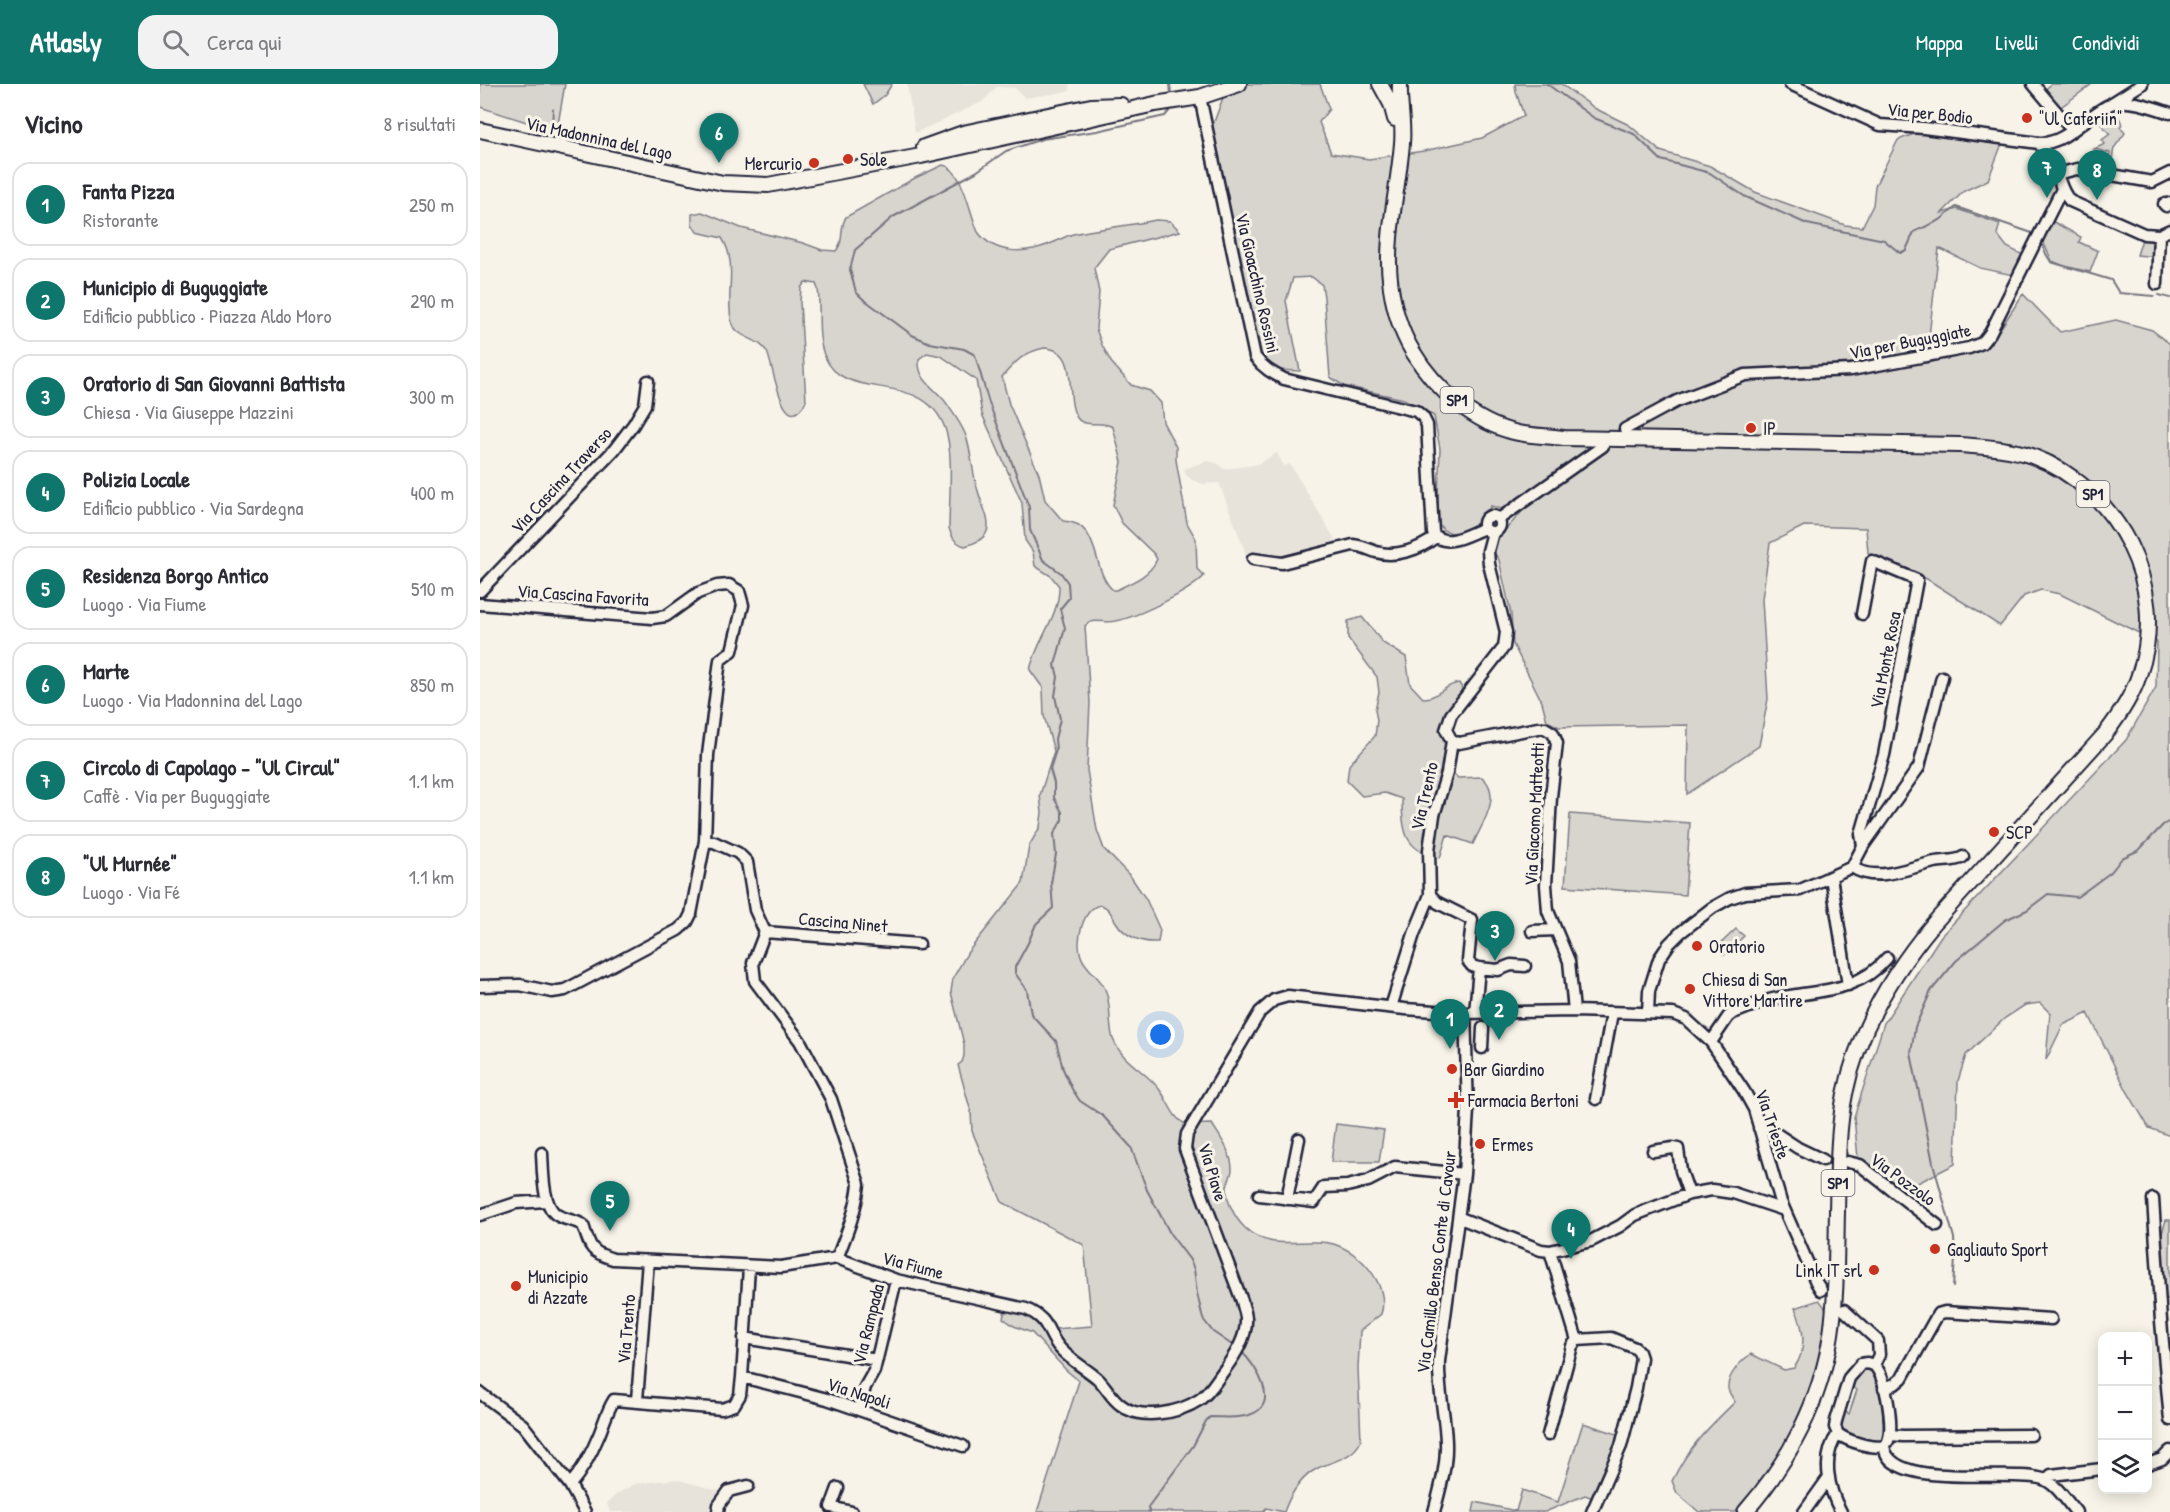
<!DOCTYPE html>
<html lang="it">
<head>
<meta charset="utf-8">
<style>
	:root { --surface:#fff; --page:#f2f2f3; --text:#2b2b33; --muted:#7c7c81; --line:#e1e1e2; --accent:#0f766e }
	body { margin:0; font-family:"Patrick Hand",sans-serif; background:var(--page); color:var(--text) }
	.controls { position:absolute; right:18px; bottom:18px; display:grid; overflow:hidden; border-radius:12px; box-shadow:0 3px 15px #0003 }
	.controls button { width:54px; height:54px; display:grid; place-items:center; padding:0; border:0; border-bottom:2px solid var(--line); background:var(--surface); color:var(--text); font:30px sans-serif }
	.you { position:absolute; left:681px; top:951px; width:21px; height:21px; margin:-15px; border:4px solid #fff; border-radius:50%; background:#1a73e8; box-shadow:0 0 0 9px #1a73e833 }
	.badge { display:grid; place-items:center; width:39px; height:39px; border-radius:50%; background:var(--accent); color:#fff; font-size:20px; font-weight:700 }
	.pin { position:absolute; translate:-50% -50px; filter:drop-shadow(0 2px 3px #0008) }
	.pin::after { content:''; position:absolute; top:32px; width:21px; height:18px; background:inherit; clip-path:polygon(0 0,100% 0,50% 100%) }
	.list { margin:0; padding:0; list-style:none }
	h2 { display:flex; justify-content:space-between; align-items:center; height:78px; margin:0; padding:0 24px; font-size:26px }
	h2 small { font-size:20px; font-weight:400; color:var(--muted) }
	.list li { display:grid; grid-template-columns:39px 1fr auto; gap:18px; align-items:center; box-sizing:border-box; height:84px; margin:0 12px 12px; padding:0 12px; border:2px solid var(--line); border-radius:18px }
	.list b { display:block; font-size:22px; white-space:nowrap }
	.list p { margin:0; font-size:20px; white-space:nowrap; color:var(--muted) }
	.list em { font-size:20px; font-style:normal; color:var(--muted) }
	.icon { flex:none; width:33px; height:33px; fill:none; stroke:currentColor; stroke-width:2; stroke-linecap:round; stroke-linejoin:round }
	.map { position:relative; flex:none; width:1690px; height:1428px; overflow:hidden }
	header { display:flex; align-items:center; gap:36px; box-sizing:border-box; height:84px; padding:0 30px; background:var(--accent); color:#fff }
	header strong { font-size:28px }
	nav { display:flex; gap:33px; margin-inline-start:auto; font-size:21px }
	.search { width:420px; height:54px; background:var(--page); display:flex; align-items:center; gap:15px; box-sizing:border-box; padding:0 21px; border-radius:18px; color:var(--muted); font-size:22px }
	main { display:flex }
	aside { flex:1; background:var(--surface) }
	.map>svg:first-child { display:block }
	.built { fill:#e7e3db }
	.green { fill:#d8d5cf; stroke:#7d7c85; stroke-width:1.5; fill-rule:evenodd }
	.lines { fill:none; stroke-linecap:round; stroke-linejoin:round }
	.stream { stroke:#76747f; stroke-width:2 }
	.minor-casing { stroke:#22223b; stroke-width:15 }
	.major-casing { stroke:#22223b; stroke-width:18 }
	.minor { stroke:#f7f3e8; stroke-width:10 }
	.major { stroke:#f7f3e8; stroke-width:14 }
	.poi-dot { fill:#c8321e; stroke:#f7f3e8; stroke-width:2 }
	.labels { text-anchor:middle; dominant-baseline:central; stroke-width:6; stroke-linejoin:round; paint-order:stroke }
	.shield { fill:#f7f3e8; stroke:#62616f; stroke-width:1.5 }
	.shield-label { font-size:16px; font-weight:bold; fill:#22223b }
	.street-label { font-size:18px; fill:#22223b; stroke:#f7f3e8 }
	.poi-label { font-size:18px; fill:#22223b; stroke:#f7f3e8; text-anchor:start }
</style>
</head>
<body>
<header>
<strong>Atlasly</strong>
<div class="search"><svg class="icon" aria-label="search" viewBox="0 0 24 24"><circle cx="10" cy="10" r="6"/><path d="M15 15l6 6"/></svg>Cerca qui</div>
<nav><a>Mappa</a><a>Livelli</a><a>Condividi</a></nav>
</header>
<main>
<aside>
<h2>Vicino<small>8 risultati</small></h2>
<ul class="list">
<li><span class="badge">1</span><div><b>Fanta Pizza</b><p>Ristorante</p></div><em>250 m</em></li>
<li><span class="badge">2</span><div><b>Municipio di Buguggiate</b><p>Edificio pubblico · Piazza Aldo Moro</p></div><em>290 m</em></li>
<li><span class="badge">3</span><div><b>Oratorio di San Giovanni Battista</b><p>Chiesa · Via Giuseppe Mazzini</p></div><em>300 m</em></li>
<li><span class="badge">4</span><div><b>Polizia Locale</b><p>Edificio pubblico · Via Sardegna</p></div><em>400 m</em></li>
<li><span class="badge">5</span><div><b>Residenza Borgo Antico</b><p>Luogo · Via Fiume</p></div><em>510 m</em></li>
<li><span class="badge">6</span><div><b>Marte</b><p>Luogo · Via Madonnina del Lago</p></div><em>850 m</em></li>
<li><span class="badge">7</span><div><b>Circolo di Capolago - &quot;Ul Circul&quot;</b><p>Caffè · Via per Buguggiate</p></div><em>1.1 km</em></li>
<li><span class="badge">8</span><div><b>&quot;Ul Murnée&quot;</b><p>Luogo · Via Fé</p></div><em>1.1 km</em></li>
</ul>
</aside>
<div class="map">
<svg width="1690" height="1428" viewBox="0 0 1690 1428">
	<rect width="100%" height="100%" fill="#f7f3e8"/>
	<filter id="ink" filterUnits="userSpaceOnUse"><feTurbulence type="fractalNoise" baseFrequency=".0167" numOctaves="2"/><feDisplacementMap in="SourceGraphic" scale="12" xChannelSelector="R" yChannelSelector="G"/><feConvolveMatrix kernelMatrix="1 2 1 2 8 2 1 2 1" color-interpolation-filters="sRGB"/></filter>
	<g filter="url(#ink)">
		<!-- built -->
		<path class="built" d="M427 0H589L590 7 545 14 535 4 517 3 502 18 435 49Z
			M797 369 804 382 810 380 856 457 849 459 850 462 809 474 796 472 795 474 788 473 784 469 766 470 739 399 723 400 712 396 706 391 704 385 727 377 737 379 744 385 767 382 778 380Z
			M196 1395 243 1408 231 1428H130L127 1419 138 1409 155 1400Z"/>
		<!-- green -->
		<path class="green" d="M0 0H85L77 46 59 42 0 23Z
			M383 0H412L405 11 393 20Z
			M748 0H840L849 25 839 38 851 69 889 75 944 67 1002 54 1044 32 1036 8 1035 0H1081L1116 25 1149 41 1180 67 1230 82 1275 108 1365 141 1382 143 1393 121 1395 102 1418 56 1442 47 1523 57 1508 96 1484 107 1462 129 1477 125 1520 140 1517 150 1527 163 1543 171 1533 191 1500 184 1459 164 1446 279 1499 266 1513 256 1543 210 1580 248 1636 236 1672 246 1690 260V1052L1669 1044 1647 1007 1608 929 1583 941 1566 976 1570 929 1560 919 1545 921 1525 934 1486 971 1478 997 1475 1080 1422 1107 1378 1074 1374 1033 1404 939 1461 852 1646 656 1676 603 1677 558 1580 510 1561 506 1544 512 1520 542 1447 495 1388 469 1386 444 1324 442 1290 459 1282 515 1288 615 1279 662 1207 710 1208 641 1079 643 1067 637 1062 618 1033 560 1031 530 1019 476 1013 467 1018 454 1048 421 1047 409 1024 426 1011 422 999 440 975 450 963 446 957 436 960 365 954 332 924 315 864 302 850 293 844 213 842 201 832 193 813 194 806 217 820 287 796 286 780 275 744 99 730 49Z
			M1571 0H1612L1578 25 1563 8Z
			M1635 25 1642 40 1640 43 1645 49 1634 64 1630 87H1624L1630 69 1614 65 1625 60 1622 56 1630 50 1616 35Z
			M463 81C483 84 490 131 498 148 514 170 543 170 567 161 576 158 583 153 593 150 620 144 649 142 676 136L690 137 700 147 629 165 614 184 619 208 616 245 622 261 631 278 651 301 670 307 681 319 683 338 696 363V376L707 439 716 455 717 485 724 492C711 507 657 533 636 537 626 540 612 533 605 542L610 618 607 686 617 746 624 765 651 793 666 815 680 846 678 858C662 859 645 853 636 838 631 831 630 824 621 821 603 823 595 857 601 872 605 885 620 892 625 905 632 921 628 939 633 955 643 980 669 988 682 1009 688 1018 694 1035 704 1039 711 1042 723 1040 732 1040 740 1053 752 1069 752 1085 752 1091 748 1097 747 1103 746 1118 755 1134 765 1144 790 1168 821 1154 849 1159 877 1164 911 1200 901 1230L880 1247 878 1284 881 1357C872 1375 855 1376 838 1384 821 1393 810 1411 804 1428L786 1424 783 1428H557L599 1297 586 1286 552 1249 534 1242 523 1234 525 1227 552 1221 574 1245 612 1242 604 1161 522 1118 492 1047 491 1028 478 981 482 978 484 972V960L471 908 473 894 488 868 543 799 549 762 560 743 562 729 560 711 574 667 564 632 563 604 550 586C556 557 580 532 579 502L571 492 555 482 553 468 545 456 542 419 502 330 496 296 461 272 447 269 439 275C437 297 456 304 467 320 474 330 482 341 486 352 492 370 492 389 498 407 505 432 522 452 485 462 475 459 472 454 469 444 469 417 474 368 465 344 442 283 365 321 345 273 336 253 341 226 338 205L336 200 325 198 321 204 320 218 326 317C303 360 293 279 287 268 278 252 255 256 251 235 246 207 258 179 242 154L217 148 212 140V130L222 128 261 144 323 159 342 166 356 167C365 156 359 144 366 133L435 94ZM564 264C603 265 582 315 598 335 604 343 623 337 633 343L642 378 633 421 642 439 674 470 677 475C670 492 651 499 636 506H633C611 488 622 438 583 437L565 416 559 390 529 320 522 293C535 278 544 268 564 264Z
			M1570 136 1601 153 1599 158 1618 167 1610 188 1584 182 1572 177 1561 153Z
			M1663 152 1675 155 1677 173 1657 171Z
			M882 533 903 559 926 573 930 600 943 614C957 615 965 600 979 599L982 604C978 625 959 630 963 656 964 660 968 664 969 668 971 678 969 687 978 694L1002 693C1023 711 1002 740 993 760L967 751 960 774C925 767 922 748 922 715L905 709 882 712 867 697 869 681 895 652 897 636 895 626 899 608 897 593 868 554V537Z
			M1090 730 1210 739 1205 811 1085 802Z
			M1256 845 1264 852 1244 871 1236 864Z
			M856 1040 904 1046 899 1078H851Z
			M1686 1136H1690V1215H1684L1679 1159Z
			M1339 1216C1342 1219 1345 1223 1346 1227 1351 1266 1316 1348 1294 1380 1282 1397 1269 1412 1257 1428H1219L1197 1409 1192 1397C1210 1361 1227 1345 1255 1318 1253 1314 1248 1308 1248 1304 1247 1291 1262 1276 1271 1270L1304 1286 1314 1284C1327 1266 1324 1244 1315 1224Z
			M1386 1283 1391 1284 1398 1291 1407 1339 1404 1356 1398 1360 1366 1350 1359 1342 1362 1326 1369 1330 1377 1306 1370 1301 1375 1290Z
			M1103 1339 1140 1351 1113 1414 1105 1411 1065 1428H993L995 1418 1036 1427 1042 1406 1078 1418Z"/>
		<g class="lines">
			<!-- stream -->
			<path class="stream" d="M690 0 691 10
				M1067 0 1114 34 1154 50 1181 76 1230 89 1264 112 1327 140 1404 156 1420 169 1426 166 1434 148 1460 136 1476 123 1555 150
				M690 26 685 32 617 47 562 55 526 67 496 88 413 133 375 166 370 186 376 208 382 214 432 251 450 259 484 265 495 271 509 319 549 423 550 446 563 476 581 489 588 499 589 514 580 525 585 544 575 581 578 593 575 612 580 635 575 655 576 666 570 685 574 699V714L582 728V736L574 750 576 770 571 799 573 824 556 840 548 859 535 883V889L547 906 551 930 576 957 583 985 592 1005 600 1017 623 1032 651 1063 667 1106 691 1151 710 1176 714 1185 717 1209 723 1235 733 1248 755 1263
				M71 55 73 25
				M1561 157 1566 170 1571 178 1631 196 1639 209 1674 212
				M1679 211 1690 214
				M1473 1203 1475 1175 1474 1154 1453 1079 1431 969 1435 943 1451 907 1476 877 1525 836 1547 826 1568 810 1597 813 1631 788 1642 774 1659 766 1683 741 1690 737
				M669 1428 668 1423 713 1362 726 1337 730 1333C743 1333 757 1335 769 1331 803 1321 775 1281 760 1266"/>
			<!-- minor casing -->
			<g class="minor-casing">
				<path id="minor" d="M1310 0 1400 41 1444 44 1559 59C1586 61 1607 30 1631 20 1646 13 1675 24 1690 29
					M1553 0 1592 46
					M720 13 775 273C783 284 792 289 804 295L936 327 943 333 947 341 953 449C966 466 989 449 1005 444
					M1632 19 1662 0
					M1559 59C1566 69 1573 78 1577 90 1581 101 1582 108 1590 117L1664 150 1679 151
					M1577 90 1597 85 1672 98 1690 89
					M1684 120 1686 122 1690 119
					M1679 151 1690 146
					M1677 200 1679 151
					M1145 345 1197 317 1265 291 1371 286 1489 264 1502 259 1510 249 1581 107
					M1004 440a8 8 0 1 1 16 0a8 8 0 1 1-16 0Z
					M1019 435 1123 362
					M1013 448 1008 467 1009 480 1026 548 1024 563 971 631 966 646 972 657 979 659 1058 644H1065L1073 649 1077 659 1071 713 1066 801 1068 827 1089 877 1094 927
					M773 475 802 479 873 461C882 462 888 465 896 468 916 474 940 465 956 453
					M0 507 134 366 153 341 165 321 168 297
					M0 520 172 534 186 532 218 509 237 502 249 501 259 507 263 521 252 567 240 576 228 671 225 757 211 830 207 838 198 846 85 906 72 908 40 901 0 902
					M1382 530 1392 477 1437 496 1404 671 1381 750 1383 762
					M972 657 967 689 954 731 949 766 950 811 958 819 992 836 988 877 992 882 999 884 995 929
					M225 757 234 758 258 769 267 778 275 826 285 848 273 879 275 897 320 957 351 1015 379 1100C376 1127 367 1149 357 1174
					M1372 783C1397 800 1429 783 1455 778 1464 776 1475 778 1483 773
					M1351 793 1368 901
					M1052 847 1076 846
					M285 848 439 860
					M999 884 1018 886 1031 881 1045 882
					M911 923 934 850 950 811
					M1168 929 1169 907 1179 875 1189 860 1201 848 1232 824 1250 814 1265 809 1320 806 1372 783 1383 762 1439 683 1462 593
					M1231 958 1248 933 1253 929C1266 925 1279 918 1293 915 1334 906 1377 910 1407 874
					M1002 964 1003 944
					M1116 1015 1132 929
					M1279 1044 1286 1043 1318 1064 1343 1076
					M62 1069C63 1085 62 1122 77 1131 85 1136 95 1136 103 1141 110 1163 110 1168 133 1175L301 1183 357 1174 416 1196 546 1225C570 1236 565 1245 578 1262 588 1275 604 1283 617 1294 626 1302 631 1314 641 1321 660 1337 699 1329 719 1316 730 1309 737 1295 745 1285 755 1271 767 1253 766 1235 766 1229 763 1223 762 1217L705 1065 707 1050 780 928 794 916 808 912 925 925 985 929 1094 927 1193 930 1206 935 1231 958 1264 1007 1274 1025 1301 1118 1336 1198 1341 1206
					M1368 1078 1380 1081 1457 1141
					M1209 1110 1232 1106 1253 1109 1304 1126
					M779 1111 834 1118 844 1103 867 1102 888 1097 915 1083 984 1090
					M807 1115 819 1055
					M1673 1115 1681 1237 1690 1336
					M0 1131 36 1119 66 1117
					M980 1134 1061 1166 1070 1167 1111 1157 1140 1142 1155 1131 1209 1110 1201 1087 1198 1065 1193 1064 1173 1067
					M1364 1226 1398 1257 1399 1271 1394 1281
					M264 1254 397 1276
					M1097 1256 1131 1254 1155 1264 1159 1268 1161 1274 1156 1304 1141 1362 1112 1428
					M1394 1281C1406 1292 1414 1342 1408 1357
					M262 1293 347 1315 483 1362
					M1404 1304 1415 1300 1422 1294 1458 1230 1465 1228 1571 1235
					M0 1309 43 1341 90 1401 105 1428
					M157 1316 168 1177
					M379 1326 385 1303 394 1287 416 1196
					M1358 1350 1355 1343 1356 1337 1369 1294 1381 1280 1387 1279 1394 1281
					M1358 1350C1341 1372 1348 1405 1361 1428
					M1358 1350C1368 1357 1391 1365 1404 1362
					M1068 1351 1092 1262 1097 1256 1070 1167
					M1411 1351 1423 1352 1551 1351
					M1404 1362C1409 1408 1532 1384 1563 1395 1577 1400 1587 1418 1596 1428
					M1668 1380 1682 1375 1690 1367
					M1566 1396 1571 1391 1622 1385
					M90 1401C102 1387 112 1368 119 1351 124 1339 127 1327 134 1316L242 1325 254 1321 260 1311 262 1293 269 1183
					M358 1404 351 1423 372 1428
					M238 1428 239 1421 249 1407 268 1402
					M954 1428C960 1405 967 1382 966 1358 965 1330 958 1305 959 1277L984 1090 988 1026 985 929
					M1324 1428 1349 1393"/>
			</g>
			<!-- major casing -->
			<g class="major-casing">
				<path id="major" d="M900 0 911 20 915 35
					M920 0C919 20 924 40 922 59 919 100 905 155 910 195 912 219 920 247 933 268 955 305 995 340 1038 349 1053 352 1069 352 1084 354L1480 361C1504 363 1529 364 1552 372 1638 404 1690 503 1659 591 1652 613 1639 632 1625 650L1454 839C1412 889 1378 945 1365 1010 1357 1049 1358 1089 1357 1128 1356 1168 1357 1211 1351 1250 1341 1317 1309 1378 1265 1428
					M0 46 243 99 288 101 441 72 675 20 720 13 759 0
					M444 63 483 49 611 22 641 21"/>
			</g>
			<!-- minor -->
			<use href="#minor" class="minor"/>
			<!-- major -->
			<use href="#major" class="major"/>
		</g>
	</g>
	<!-- markers -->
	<g class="poi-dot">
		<circle cx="1547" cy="34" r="6"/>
		<circle cx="368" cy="75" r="6"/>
		<circle cx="334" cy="79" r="6"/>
		<circle cx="1271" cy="344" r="6"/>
		<circle cx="1514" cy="748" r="6"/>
		<circle cx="1217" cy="862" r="6"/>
		<circle cx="1210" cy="905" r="6"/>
		<circle cx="972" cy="985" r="6"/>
		<path d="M973 1007h6v6h6v6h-6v6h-6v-6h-6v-6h6z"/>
		<circle cx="1000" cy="1060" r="6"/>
		<circle cx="1455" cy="1165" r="6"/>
		<circle cx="1394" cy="1186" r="6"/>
		<circle cx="36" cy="1202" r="6"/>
	</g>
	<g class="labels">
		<!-- shield labels -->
		<g class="shield">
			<rect x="960.5" y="303" width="33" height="26" rx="4.5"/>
			<rect x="1596.5" y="397" width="33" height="26" rx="4.5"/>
			<rect x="1341.5" y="1086" width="33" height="26" rx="4.5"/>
		</g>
		<g class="shield-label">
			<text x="977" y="316">SP1</text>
			<text x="1613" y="410">SP1</text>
			<text x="1358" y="1099">SP1</text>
		</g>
		<!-- street labels -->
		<g class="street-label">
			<text transform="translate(1450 29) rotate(6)">Via per Bodio</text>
			<text transform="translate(119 54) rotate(12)">Via Madonnina del Lago</text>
			<text transform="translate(778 199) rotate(77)">Via Gioacchino Rossini</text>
			<text transform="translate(1430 257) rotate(-11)">Via per Buguggiate</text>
			<text transform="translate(81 396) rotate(-47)">Via Cascina Traverso</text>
			<text transform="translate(103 511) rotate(4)">Via Cascina Favorita</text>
			<text transform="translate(1405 576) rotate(-79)">Via Monte Rosa</text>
			<text transform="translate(944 712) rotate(-77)">Via Trento</text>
			<text transform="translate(1054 730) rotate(-87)">Via Giacomo Matteotti</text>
			<text transform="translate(363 838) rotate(5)">Cascina Ninet</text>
			<text transform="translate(1293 1040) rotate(71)">Via Trieste</text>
			<text transform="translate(733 1088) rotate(73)">Via Piave</text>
			<text transform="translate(1423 1095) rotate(36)">Via Pozzolo</text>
			<text transform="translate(956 1178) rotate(-83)">Via Camillo Benso Conte di Cavour</text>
			<text transform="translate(433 1181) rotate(15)">Via Fiume</text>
			<text transform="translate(388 1240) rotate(-76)">Via Rampada</text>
			<text transform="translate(146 1245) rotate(-85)">Via Trento</text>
			<text transform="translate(379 1309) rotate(18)">Via Napoli</text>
		</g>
		<!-- poi labels -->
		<g class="poi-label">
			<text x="1559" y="34">"Ul Caferiin"</text>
			<text x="380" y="75">Sole</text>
			<text x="322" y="79" text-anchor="end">Mercurio</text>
			<text x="1283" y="344">IP</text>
			<text x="1526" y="748">SCP</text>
			<text x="1229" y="862">Oratorio</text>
			<text x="1222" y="895">Chiesa di San<tspan x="1222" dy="21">Vittore Martire</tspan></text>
			<text x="984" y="985">Bar Giardino</text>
			<text x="988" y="1016">Farmacia Bertoni</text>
			<text x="1012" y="1060">Ermes</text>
			<text x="1467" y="1165">Gagliauto Sport</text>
			<text x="1382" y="1186" text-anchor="end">Link IT srl</text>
			<text x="48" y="1192">Municipio<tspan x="48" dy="21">di Azzate</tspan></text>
		</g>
	</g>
</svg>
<div class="controls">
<button>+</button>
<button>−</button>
<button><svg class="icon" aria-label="layers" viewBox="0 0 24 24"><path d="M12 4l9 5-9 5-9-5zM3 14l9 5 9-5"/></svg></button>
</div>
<div class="you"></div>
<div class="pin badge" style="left:970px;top:965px">1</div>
<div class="pin badge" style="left:1019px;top:956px">2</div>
<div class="pin badge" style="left:1015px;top:877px">3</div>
<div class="pin badge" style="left:1091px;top:1175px">4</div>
<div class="pin badge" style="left:130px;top:1147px">5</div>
<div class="pin badge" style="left:239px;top:79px">6</div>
<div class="pin badge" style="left:1567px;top:114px">7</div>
<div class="pin badge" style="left:1617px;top:116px">8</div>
</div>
</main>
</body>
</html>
